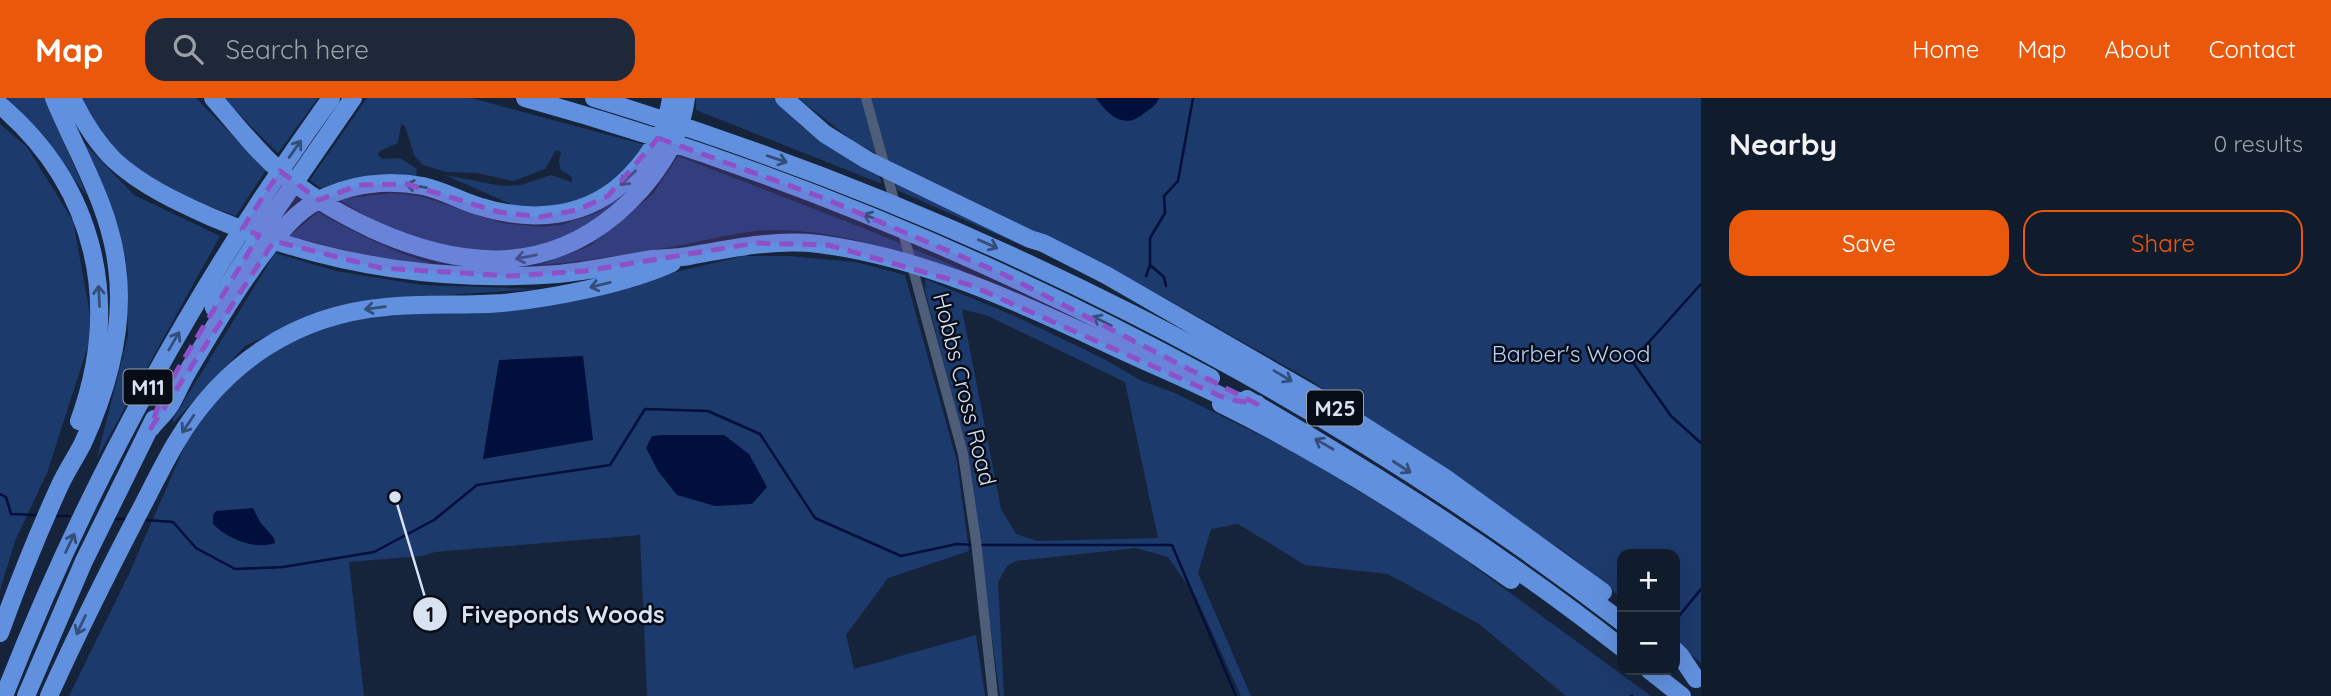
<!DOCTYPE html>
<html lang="en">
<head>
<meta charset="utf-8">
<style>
	:root { --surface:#101b2c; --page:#1e2838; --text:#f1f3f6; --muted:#9ca1a9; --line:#303948; --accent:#ea580c }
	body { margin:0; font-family:Quicksand,sans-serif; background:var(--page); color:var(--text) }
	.controls { position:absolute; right:21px; bottom:21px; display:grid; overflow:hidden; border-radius:14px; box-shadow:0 7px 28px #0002 }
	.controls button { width:63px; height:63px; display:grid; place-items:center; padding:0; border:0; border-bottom:2px solid var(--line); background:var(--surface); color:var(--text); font:35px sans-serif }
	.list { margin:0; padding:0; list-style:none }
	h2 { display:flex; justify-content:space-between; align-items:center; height:91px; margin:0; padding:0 28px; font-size:30px }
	h2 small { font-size:23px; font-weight:400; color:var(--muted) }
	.actions { display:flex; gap:14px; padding:21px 28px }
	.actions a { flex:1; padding:16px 0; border:2px solid var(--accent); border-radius:21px; text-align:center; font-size:24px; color:var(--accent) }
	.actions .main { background:var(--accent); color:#fff }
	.icon { flex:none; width:38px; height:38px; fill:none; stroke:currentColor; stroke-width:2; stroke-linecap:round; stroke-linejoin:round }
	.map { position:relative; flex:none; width:1701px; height:598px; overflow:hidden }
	header { display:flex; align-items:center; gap:42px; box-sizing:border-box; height:98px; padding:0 35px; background:var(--accent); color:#fff }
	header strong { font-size:33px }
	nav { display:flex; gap:38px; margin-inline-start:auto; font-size:24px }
	.search { width:490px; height:63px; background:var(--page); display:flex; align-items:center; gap:18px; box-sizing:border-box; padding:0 24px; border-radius:21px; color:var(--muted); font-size:26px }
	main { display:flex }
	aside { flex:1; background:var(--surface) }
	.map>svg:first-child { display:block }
	.green { fill:#1d3a6c; fill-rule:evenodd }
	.water { fill:#000f3c }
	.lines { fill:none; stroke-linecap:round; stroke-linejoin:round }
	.stream { stroke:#000f3c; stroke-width:2.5 }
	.tertiary { stroke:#4e5e79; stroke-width:10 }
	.motorway { stroke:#6190de; stroke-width:18 }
	.oneway { stroke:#344e7a }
	.marked { fill:#8e50c9; fill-opacity:0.2; stroke:#8e50c9; stroke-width:5; stroke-dasharray:14 9; stroke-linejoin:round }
	.labels { text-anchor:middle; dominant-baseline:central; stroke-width:5; stroke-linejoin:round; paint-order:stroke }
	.shield { fill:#070d17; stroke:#99a2b0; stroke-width:2 }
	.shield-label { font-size:21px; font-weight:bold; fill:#d8e2f2 }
	.park-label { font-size:23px; fill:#b7cff4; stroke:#070d17 }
	.street-label { font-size:23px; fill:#d8e2f2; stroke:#070d17 }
	.leader { fill:none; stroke:#d8e2f2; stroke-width:2.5 }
	.callout-dot { fill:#d8e2f2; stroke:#070d17; stroke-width:2.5 }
	.mark-label { font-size:21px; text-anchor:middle; font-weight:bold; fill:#111 }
	.callout-label { font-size:24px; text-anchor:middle; font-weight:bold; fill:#d8e2f2; stroke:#070d17; stroke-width:5; stroke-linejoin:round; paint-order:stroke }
</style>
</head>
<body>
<header>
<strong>Map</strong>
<div class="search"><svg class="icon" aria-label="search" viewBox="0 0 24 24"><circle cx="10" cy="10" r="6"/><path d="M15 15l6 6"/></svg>Search here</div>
<nav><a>Home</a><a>Map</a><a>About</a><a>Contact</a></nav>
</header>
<main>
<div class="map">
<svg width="1701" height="598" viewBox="0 0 1701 598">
	<rect width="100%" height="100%" fill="#16243b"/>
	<!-- green -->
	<path class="green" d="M2 0H45L87 98 38 34Z
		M79 0H196L266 72 236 118 193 102 159 86 105 45Z
		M223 0H318L278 55Z
		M367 0H471L646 47 622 79 575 106 522 111 445 77 502 88 521 87 551 77 572 84V79L561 72 559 64 561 54 556 52 545 71 513 83 477 75 446 74 423 67 414 57 405 28 401 26 398 45 380 53 378 57 382 61 400 60 417 71 416 79 392 76H375L320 90 310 82Z
		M696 0H775L801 28 834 51 879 77 882 86 696 12Z
		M798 0H1701V565L1675 544V456H1622V500L1572 459 1310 282 1165 200 1001 117 908 73 853 43Z
		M0 26 27 49 73 123 93 232 47 375 15 443 0 492Z
		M83 44 134 97 220 138 97 360 128 238 126 161 101 86Z
		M678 58 863 130 954 168 978 181C913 159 851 134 782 132 751 131 722 139 692 145 642 154 591 163 539 167L590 148 653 96Z
		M895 84 1039 155 897 92Z
		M631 90 602 120 554 145 487 157 429 146 377 125 338 101 393 95 420 98 502 125 540 129 561 127 599 114Z
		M318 114C358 137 398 156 442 169L372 159 289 138Z
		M275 155 336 173 422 187 538 191 387 201 313 216 245 248 173 325V321Z
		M743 158H789L855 164 905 177 957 364 969 453 888 480 846 537 854 571 976 537 985 598H647L640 437 435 454 422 458 349 464 364 598H69L129 476 194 327 237 279 285 244 329 224 600 192Z
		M925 181 1017 219 1102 260 1140 282 1177 296 1300 357 1435 440 1651 598H1566L1479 526 1388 476 1305 467 1238 426 1211 431 1198 475 1251 598H1241L1196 499 1168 459 1136 450 1016 463 1007 468 998 484 1004 598H1000L966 351 924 188 930 190 925 187ZM962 211 988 218 1125 284 1158 440 1037 443 1016 436 1001 411Z"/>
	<!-- water -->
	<path class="water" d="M1096 0H1159C1156 8 1150 11 1143 16 1124 32 1108 17 1096 0Z
		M583 258 593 342 483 361 499 262Z
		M663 337H724L749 356 767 389 752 406 715 408 677 397 658 373 646 350 652 338Z
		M253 410 260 424 274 440 275 445C254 452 228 441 213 426V417L216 413Z"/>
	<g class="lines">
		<!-- stream -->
		<path class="stream" d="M1150 167 1164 179 1166 188
			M1146 178 1150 167V140L1165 115 1164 98 1178 83 1193 0
			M1701 186 1632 263 1671 318 1701 345
			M0 396 6 399 11 416 36 417
			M56 418H69
			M115 421H125
			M146 422 173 424 196 450 235 471 283 469 374 454 434 422 477 387 610 367 645 311 708 313 760 336 815 420 901 458 957 446 974 447
			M980 447H1172L1236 598
			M1675 523 1701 491
			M1631 598H1632"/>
		<!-- tertiary -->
		<path class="tertiary" d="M866 0 896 109
			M902 131 963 356 976 443 993 598"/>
		<!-- motorway -->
		<path class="motorway" d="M72 0C83 23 96 44 114 62 141 87 177 104 211 119 321 166 439 185 559 176 590 173 621 166 652 161 664 160 677 160 689 158 733 150 774 141 819 146 920 159 1017 203 1108 246 1148 265 1188 281 1227 301L1257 306
			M213 0C235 25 256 53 282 75 309 98 340 116 372 131 456 169 541 179 616 116 651 86 680 46 686 0
			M525 0C764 66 994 162 1211 280
			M594 0C966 113 1314 288 1622 524
			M784 0 825 36 867 62 1030 141 1043 145 1106 177 1328 305 1444 379 1603 494
			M0 7C96 89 122 205 79 323
			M214 210 273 116 353 0
			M1247 301C1377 377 1504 457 1622 550
			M1221 306C1322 356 1419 417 1511 482
			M151 330C157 322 166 315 171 306 177 295 182 283 188 273 213 231 239 186 269 148 283 131 296 115 315 104 348 86 386 81 423 88 442 92 459 102 478 108 532 125 589 121 630 78 651 56 667 31 671 0
			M0 535C18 485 38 435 60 387 67 372 76 359 83 345 108 290 125 229 117 169 110 108 77 56 54 0
			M1675 552 1680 557 1696 581
			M1649 572 1682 598
			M4 598C87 385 198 185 331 0
			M26 598 84 463 154 321
			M49 598C76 538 105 480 135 422 149 396 162 368 177 343 224 265 295 217 386 209 425 205 464 208 503 205 553 200 626 186 672 165"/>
	</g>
	<!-- one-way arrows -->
	<defs><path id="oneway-shaft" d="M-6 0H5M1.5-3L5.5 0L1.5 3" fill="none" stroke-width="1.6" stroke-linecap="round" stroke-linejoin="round" transform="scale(1.75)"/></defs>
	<g class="oneway">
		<use href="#oneway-shaft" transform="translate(295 51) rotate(-55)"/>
		<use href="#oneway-shaft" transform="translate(777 61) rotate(19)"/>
		<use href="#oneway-shaft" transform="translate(628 80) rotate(136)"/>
		<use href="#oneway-shaft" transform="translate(416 88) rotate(-171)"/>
		<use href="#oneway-shaft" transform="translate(873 120) rotate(-158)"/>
		<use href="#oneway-shaft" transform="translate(988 146) rotate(24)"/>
		<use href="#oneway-shaft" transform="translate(526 159) rotate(169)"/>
		<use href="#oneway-shaft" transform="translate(600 187) rotate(166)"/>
		<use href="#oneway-shaft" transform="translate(99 198) rotate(-93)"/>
		<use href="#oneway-shaft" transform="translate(375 210) rotate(172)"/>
		<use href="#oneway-shaft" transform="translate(1102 223) rotate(-153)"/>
		<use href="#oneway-shaft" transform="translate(174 243) rotate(-60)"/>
		<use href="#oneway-shaft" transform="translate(1283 278) rotate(31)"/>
		<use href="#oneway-shaft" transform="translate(188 326) rotate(124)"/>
		<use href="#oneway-shaft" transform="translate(1324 346) rotate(-150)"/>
		<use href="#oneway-shaft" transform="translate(1402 369) rotate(33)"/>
		<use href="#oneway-shaft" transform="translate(70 445) rotate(-65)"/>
		<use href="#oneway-shaft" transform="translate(81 527) rotate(115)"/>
	</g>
	<!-- marked area -->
	<path class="marked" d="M658 40 821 99 1003 176 1257 306 1227 301 970 187 828 147 756 145 585 173 511 178 381 170 274 143 151 330 161 299 259 137 242 131 280 73 319 102 359 87 407 86 499 114 540 119 577 112 608 98Z"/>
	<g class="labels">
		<!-- shield labels -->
		<g class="shield">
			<rect x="123.5" y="271.5" width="49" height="35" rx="5"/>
			<rect x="1307" y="292.5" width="56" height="35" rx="5"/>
		</g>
		<g class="shield-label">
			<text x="148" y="289">M11</text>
			<text x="1335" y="310">M25</text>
		</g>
		<!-- park labels -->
		<g class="park-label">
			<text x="1571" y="255">Barber's Wood</text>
		</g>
		<!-- street labels -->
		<g class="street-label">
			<text transform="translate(965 291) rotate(76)">Hobbs Cross Road</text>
		</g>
	</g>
	<!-- callouts -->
	<path class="leader" d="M395 399L430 516"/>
	<g class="callout-dot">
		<circle cx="395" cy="399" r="7"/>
		<circle cx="430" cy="516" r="18"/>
	</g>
	<g class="mark-label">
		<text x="430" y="524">1</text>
	</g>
	<g class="callout-label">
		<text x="563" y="525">Fiveponds Woods</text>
	</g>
</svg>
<div class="controls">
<button>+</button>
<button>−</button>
</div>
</div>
<aside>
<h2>Nearby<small>0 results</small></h2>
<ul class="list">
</ul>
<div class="actions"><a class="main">Save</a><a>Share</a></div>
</aside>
</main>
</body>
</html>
